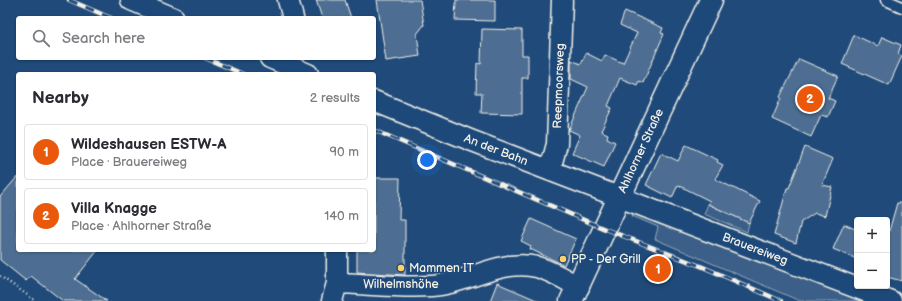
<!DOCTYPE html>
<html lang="en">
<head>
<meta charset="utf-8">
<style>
	:root { --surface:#fff; --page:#f2f2f3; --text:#2b2b33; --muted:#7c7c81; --line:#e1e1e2; --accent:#ea580c }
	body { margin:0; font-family:"Balsamiq Sans",sans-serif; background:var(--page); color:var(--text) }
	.controls { position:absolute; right:12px; bottom:12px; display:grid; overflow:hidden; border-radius:4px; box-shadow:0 1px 3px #0004 }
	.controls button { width:36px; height:36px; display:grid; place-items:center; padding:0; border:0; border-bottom:1px solid var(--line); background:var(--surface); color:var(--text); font:20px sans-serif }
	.you { position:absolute; left:427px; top:160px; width:14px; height:14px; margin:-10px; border:3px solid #fff; border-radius:50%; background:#1a73e8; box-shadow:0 0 0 6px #1a73e833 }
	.badge { display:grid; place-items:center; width:26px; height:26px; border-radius:50%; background:var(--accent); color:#fff; font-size:13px; font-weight:700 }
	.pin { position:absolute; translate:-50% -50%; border:2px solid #fff; box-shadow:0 1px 4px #0006 }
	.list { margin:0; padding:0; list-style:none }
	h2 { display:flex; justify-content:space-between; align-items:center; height:52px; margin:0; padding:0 16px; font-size:17px }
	h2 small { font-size:13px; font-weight:400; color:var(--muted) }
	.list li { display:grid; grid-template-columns:26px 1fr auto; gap:12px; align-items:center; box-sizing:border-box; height:56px; margin:0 8px 8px; padding:0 8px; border:1px solid var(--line); border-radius:4px }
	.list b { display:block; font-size:15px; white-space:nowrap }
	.list p { margin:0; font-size:13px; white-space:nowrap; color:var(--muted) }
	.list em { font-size:13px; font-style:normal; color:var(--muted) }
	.icon { flex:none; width:22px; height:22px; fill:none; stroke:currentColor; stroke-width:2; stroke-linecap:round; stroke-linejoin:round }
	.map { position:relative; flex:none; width:902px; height:301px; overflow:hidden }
	.search { position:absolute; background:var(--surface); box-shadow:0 1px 3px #0004; left:16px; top:16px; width:360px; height:44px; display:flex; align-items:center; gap:10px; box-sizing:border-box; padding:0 14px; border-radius:4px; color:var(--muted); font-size:15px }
	.panel { position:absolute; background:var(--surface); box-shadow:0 1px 3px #0004; left:16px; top:72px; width:360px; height:180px; border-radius:4px }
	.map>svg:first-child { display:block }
	.green { fill:#3a5f88; stroke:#97a8b8 }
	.building { fill:#4d6e92; stroke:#f4f1e8 }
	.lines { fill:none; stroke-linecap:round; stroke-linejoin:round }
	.lane-casing { stroke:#f4f1e8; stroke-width:13 }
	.street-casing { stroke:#f4f1e8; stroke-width:23 }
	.secondary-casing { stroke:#f4f1e8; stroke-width:25 }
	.path { stroke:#f4f1e8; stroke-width:2.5; stroke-dasharray:1 3; stroke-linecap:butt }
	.lane { stroke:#1f4a7a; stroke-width:10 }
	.street { stroke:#1f4a7a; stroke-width:20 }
	.secondary { stroke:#1f4a7a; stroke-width:22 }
	.rail-casing { stroke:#f4f1e8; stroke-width:4.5 }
	.rail { stroke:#1f4a7a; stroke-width:3; stroke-dasharray:9; stroke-linecap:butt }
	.poi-dot { fill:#ffd166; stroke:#1f4a7a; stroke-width:1.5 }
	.labels { text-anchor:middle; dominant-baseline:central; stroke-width:3.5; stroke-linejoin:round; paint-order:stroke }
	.street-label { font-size:12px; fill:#f4f1e8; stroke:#1f4a7a }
	.poi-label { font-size:12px; fill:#f4f1e8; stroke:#1f4a7a; text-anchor:start }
</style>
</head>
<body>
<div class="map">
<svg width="902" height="301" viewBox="0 0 902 301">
	<rect width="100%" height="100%" fill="#1f4a7a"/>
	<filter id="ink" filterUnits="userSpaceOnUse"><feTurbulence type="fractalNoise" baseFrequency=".025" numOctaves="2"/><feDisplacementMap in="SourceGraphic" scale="8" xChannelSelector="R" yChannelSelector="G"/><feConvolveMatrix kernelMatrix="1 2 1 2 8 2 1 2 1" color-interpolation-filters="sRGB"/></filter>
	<g filter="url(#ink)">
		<!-- green -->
		<path class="green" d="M708 204 749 223 747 232 704 214Z
			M634 211 865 301H800L655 239 658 227 632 216Z"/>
		<!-- building -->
		<path class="building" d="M316 0H345L351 18H322Z
			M377 0H420L424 25 417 34 420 56 386 61Z
			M456 0H495V21L455 20Z
			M625 11 663 28 661 33 664 34 643 83 639 81 637 85 620 78 608 106 612 108 601 131 608 134 607 138 615 142 604 167 572 153 580 135 569 130 588 87 571 79V60L581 64 586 53 602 61 605 55 623 63 637 33 620 25Z
			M482 29 522 30V55H528V78H522V114L481 113 482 93H476L477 63 481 64Z
			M854 35 878 46 882 37 901 45 898 54 902 56 889 85 842 64Z
			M799 59 838 76 828 98 835 101 828 117 821 115 811 137 772 119 781 98 780 97Z
			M686 145 718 160 717 162 723 165 715 179 760 201 749 223 708 204 710 201 678 185 672 198 646 185 661 153 678 161Z
			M805 147 833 159 822 185 832 187 825 216 815 213 801 222 796 243 774 235 787 188H789Z
			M18 176V250H98L75 279 107 301H63L31 276 26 281 0 260V197Z
			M374 178H400L399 220H405V275L357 272V250H374Z
			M897 203H902V281L887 277V230L889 231Z
			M531 219 576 239 564 265 530 249 531 246 521 241Z
			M844 224 857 230V259L833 249Z
			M497 283 539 301H490Z"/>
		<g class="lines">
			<!-- lane casing -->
			<g class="lane-casing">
				<path id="lane" d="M886 0 902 7"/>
			</g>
			<!-- street casing -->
			<g class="street-casing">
				<path id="street" d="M131 0 174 18
					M288 0 293 18
					M270 58 308 74
					M374 101 470 140 891 301
					M550 170 557 144 562 0
					M337 283C368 284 400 288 431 286 467 284 501 258 537 267 552 271 566 280 579 287
					M332 301 337 283V250"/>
			</g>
			<!-- secondary casing -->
			<g class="secondary-casing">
				<path id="secondary" d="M571 301 711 0"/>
			</g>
			<!-- path -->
			<path class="path" d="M0 276 36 301"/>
			<!-- lane -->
			<use href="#lane" class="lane"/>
			<!-- street -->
			<use href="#street" class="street"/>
			<!-- secondary -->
			<use href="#secondary" class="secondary"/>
			<!-- rail casing -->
			<g class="rail-casing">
				<path id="rail" d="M69 0 111 18
					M205 58 243 74
					M374 130 605 229 703 267 781 301"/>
			</g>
			<!-- rail -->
			<use href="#rail" class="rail"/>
		</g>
	</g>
	<!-- markers -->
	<g class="poi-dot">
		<circle cx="563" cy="259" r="4"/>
		<circle cx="401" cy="268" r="4"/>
	</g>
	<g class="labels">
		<!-- street labels -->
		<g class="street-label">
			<text transform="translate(559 86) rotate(-88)">Reepmoorsweg</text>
			<text transform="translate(496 150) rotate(21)">An der Bahn</text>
			<text transform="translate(641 151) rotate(-65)">Ahlhorner Straße</text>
			<text transform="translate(755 249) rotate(21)">Brauereiweg</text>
			<text x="401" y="284">Wilhelmshöhe</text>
		</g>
		<!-- poi labels -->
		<g class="poi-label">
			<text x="571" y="259">PP - Der Grill</text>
			<text x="409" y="268">Mammen IT</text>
		</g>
	</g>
</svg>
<div class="controls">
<button>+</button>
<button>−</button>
</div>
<div class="you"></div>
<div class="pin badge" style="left:658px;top:269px">1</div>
<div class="pin badge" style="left:810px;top:99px">2</div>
<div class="search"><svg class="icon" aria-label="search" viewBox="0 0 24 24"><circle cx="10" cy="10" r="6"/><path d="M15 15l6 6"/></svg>Search here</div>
<section class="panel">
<h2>Nearby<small>2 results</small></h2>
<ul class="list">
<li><span class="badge">1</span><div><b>Wildeshausen ESTW-A</b><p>Place · Brauereiweg</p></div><em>90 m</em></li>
<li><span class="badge">2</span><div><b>Villa Knagge</b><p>Place · Ahlhorner Straße</p></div><em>140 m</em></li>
</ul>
</section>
</div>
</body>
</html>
